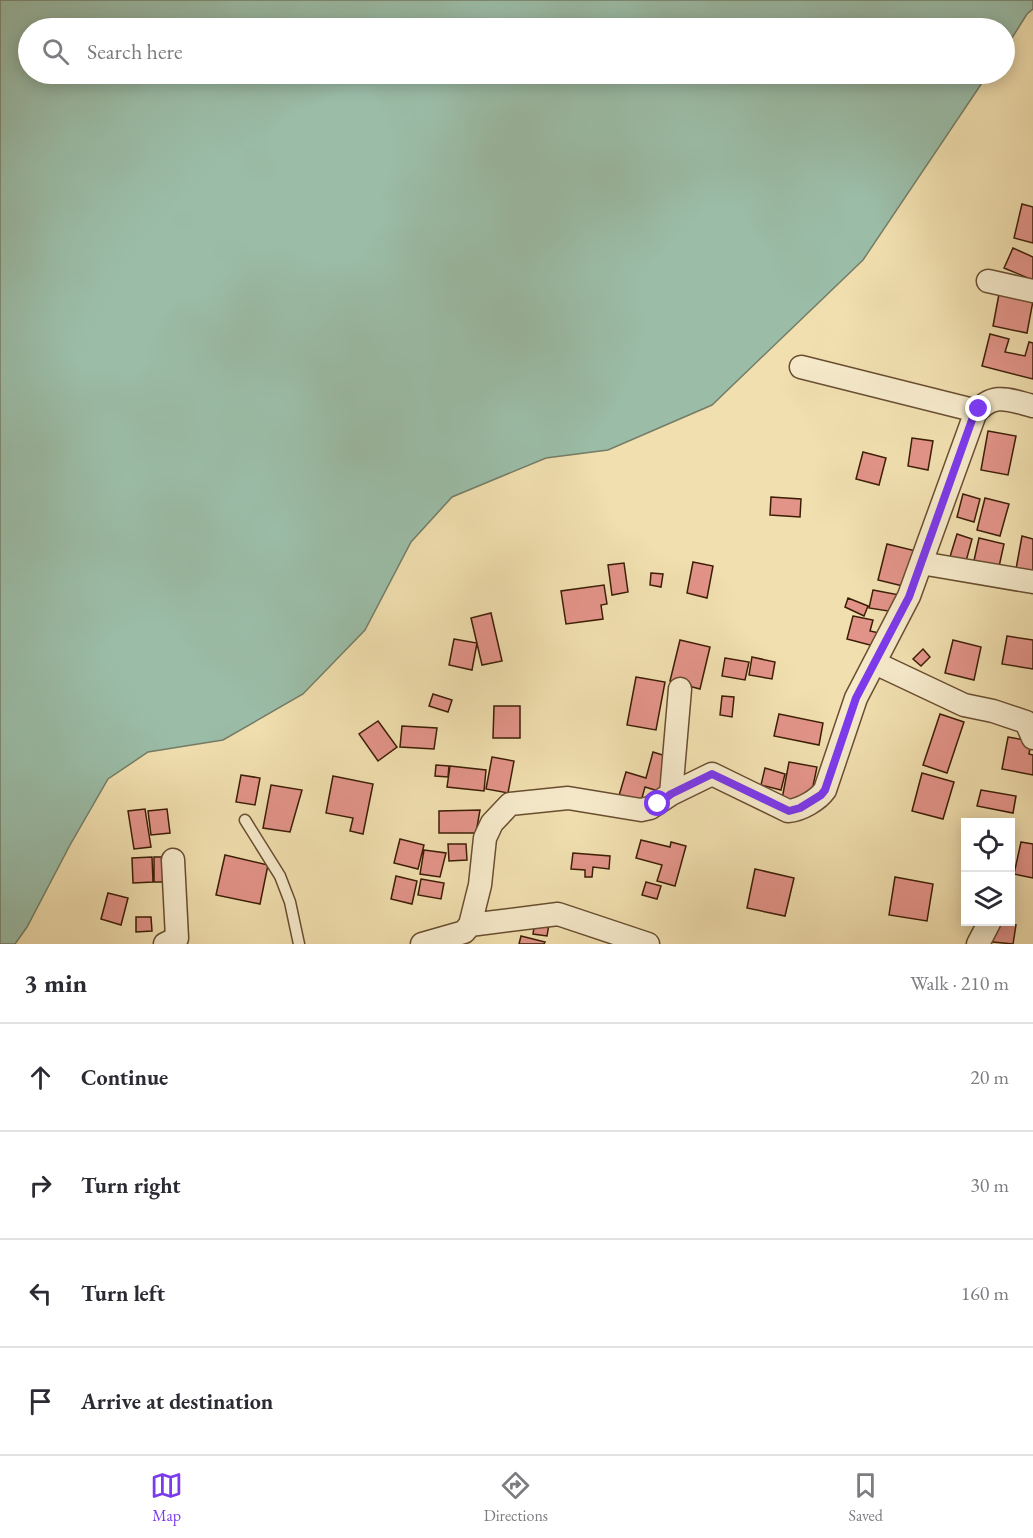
<!DOCTYPE html>
<html lang="en">
<head>
<meta charset="utf-8">
<style>
	:root { --surface:#fff; --page:#f7f7f7; --text:#2b2b33; --muted:#7c7c81; --line:#e1e1e2; --accent:#7c3aed }
	body { margin:0; font-family:"EB Garamond",serif; background:var(--page); color:var(--text) }
	.controls { position:absolute; right:18px; bottom:18px; display:grid; overflow:hidden; border-radius:0px; box-shadow:0 3px 15px #0003 }
	.controls button { width:54px; height:54px; display:grid; place-items:center; padding:0; border:0; border-bottom:2px solid var(--line); background:var(--surface); color:var(--text); font:30px sans-serif }
	.stop { position:absolute; width:18px; height:18px; margin:-14px; border:4px solid #7c3aed; border-radius:50%; background:#fff }
	.stop.end { background:#7c3aed; border-color:#fff; box-shadow:0 2px 6px #0008 }
	.list { margin:0; padding:0; list-style:none }
	h2 { display:flex; justify-content:space-between; align-items:center; height:78px; margin:0; padding:0 24px; font-size:26px }
	h2 small { font-size:20px; font-weight:400; color:var(--muted) }
	.list li { display:grid; grid-template-columns:39px 1fr auto; gap:18px; align-items:center; box-sizing:border-box; height:108px; padding:0 24px; border-top:2px solid var(--line) }
	.list b { display:block; font-size:22px; white-space:nowrap }
	.list em { font-size:20px; font-style:normal; color:var(--muted) }
	.icon { flex:none; width:33px; height:33px; fill:none; stroke:currentColor; stroke-width:2; stroke-linecap:round; stroke-linejoin:round }
	.map { position:relative; flex:none; width:1033px; height:944px; overflow:hidden }
	.search { position:absolute; background:var(--surface); box-shadow:0 3px 15px #0003; left:18px; right:18px; top:18px; height:66px; display:flex; align-items:center; gap:15px; box-sizing:border-box; padding:0 21px; border-radius:33px; color:var(--muted); font-size:22px }
	.sheet { height:510px; background:var(--surface) }
	nav { display:flex; justify-content:space-around; align-items:center; box-sizing:border-box; height:84px; border-top:2px solid var(--line); background:var(--surface); font-size:16px; color:var(--muted) }
	nav a { display:grid; justify-items:center; gap:3px }
	nav .on { color:var(--accent) }
	.map>svg:first-child { display:block }
	.water { fill:#9bbda8; stroke:#757d67; stroke-width:1.5 }
	.building { fill:#e39489; stroke:#3c1e06; stroke-width:1.5 }
	.lines { fill:none; stroke-linecap:round; stroke-linejoin:round }
	.service-casing { stroke:#694e30; stroke-width:13 }
	.minor-casing { stroke:#694e30; stroke-width:25 }
	.service { stroke:#f6eacb; stroke-width:10 }
	.minor { stroke:#f6eacb; stroke-width:22 }
	.route { stroke:#7c3aed; stroke-width:8 }
</style>
</head>
<body>
<div class="map">
<svg width="1033" height="944" viewBox="0 0 1033 944">
	<rect width="100%" height="100%" fill="#f1dfaf"/>
	<filter id="stains"><feTurbulence type="fractalNoise" baseFrequency=".00333" numOctaves="4"/><feColorMatrix values="0 0 0 0 .2 0 0 0 0 .09 0 0 0 0 .02 0 0 0 .5 -.17"/></filter>
	<radialGradient id="worn" r=".72"><stop offset=".6" stop-color="#630" stop-opacity="0"/><stop offset="1" stop-color="#630" stop-opacity=".3"/></radialGradient>
	<!-- water -->
	<path class="water" d="M0 0H1033V9L1027 14 1005 49 1004 28H28V74H988L863 260 712 405 608 450 546 458 452 497 411 542 365 630 303 694 223 740 148 752 108 779 70 845 27 927 15 944H0Z"/>
	<!-- building -->
	<path class="building" d="M1022 204 1033 207V243L1014 238Z
		M1013 248 1033 257V280L1004 268Z
		M999 294 1033 301 1027 333 993 326Z
		M990 334 1009 339 1005 352 1025 356 1029 342 1033 343V379L982 366Z
		M988 431 1016 436 1008 475 981 470Z
		M912 438 933 441 928 470 908 466Z
		M863 452 886 458 879 485 856 479Z
		M963 494 980 499 974 522 957 517Z
		M771 497 801 499 800 517 770 515Z
		M985 498 1009 504 1000 536 977 530Z
		M957 534 972 539 965 565 949 560Z
		M1022 536 1033 539V572L1016 569Z
		M979 538 1004 544 998 571 973 565Z
		M887 544 916 551 907 587 878 580Z
		M693 562 713 566 707 598 687 593Z
		M624 563 628 592 612 595 608 565Z
		M651 573 663 574 661 587 650 585Z
		M604 585 607 604 601 605 603 619 566 624 561 591Z
		M873 590 910 597 907 614 869 608Z
		M848 598 868 606 864 616 845 607Z
		M491 613 502 661 482 665 471 618Z
		M853 616 873 620 870 631 897 637 893 651 847 639Z
		M1007 636 1033 640V669L1002 664Z
		M454 639 477 643 472 670 449 665Z
		M680 640 710 647 700 689 670 681Z
		M953 640 981 647 974 680 945 673Z
		M923 649 930 657 921 666 913 659Z
		M752 657 775 662 772 679 749 675Z
		M725 658 749 662 745 680 722 676Z
		M636 677 665 682 656 730 627 725Z
		M433 694 452 700 448 712 429 706Z
		M722 696 734 697 732 717 720 715Z
		M494 706H520V738H493Z
		M779 714 823 723 819 745 774 736Z
		M940 714 964 722 947 773 923 765Z
		M378 721 397 747 378 761 359 734Z
		M402 726 437 728 434 749 400 747Z
		M1008 737 1031 741 1029 754 1033 755V775L1002 769Z
		M653 752 685 762 675 796 645 787 640 805 618 799 626 772 646 778Z
		M492 757 514 761 508 793 486 789Z
		M789 762 817 767 809 805 782 799Z
		M436 765 449 766 448 777 435 776Z
		M450 766 486 770 484 791 447 787Z
		M765 768 785 774 781 790 761 785Z
		M922 773 954 782 943 819 912 811Z
		M241 775 260 778 255 805 236 802Z
		M333 776 373 784 363 834 350 831 353 818 326 813Z
		M271 785 302 790 290 832 263 828Z
		M981 790 1016 796 1013 813 977 806Z
		M145 809 151 847 134 849 128 811Z
		M167 809 170 833 151 835 148 811Z
		M480 810 476 833H439V811Z
		M400 839 424 845 418 869 394 863Z
		M641 840 670 847 671 842 686 846 675 886 657 881 662 865 636 858Z
		M1021 842 1033 844V878L1014 874Z
		M448 844H466L467 860 449 861Z
		M424 850 446 853 440 877 420 874Z
		M573 853 610 856 609 869 593 867 592 877H585V870L571 869Z
		M225 855 268 865 260 904 216 895Z
		M152 857 153 882 133 883 132 858Z
		M154 857H171L170 882H154Z
		M755 869 794 878 785 916 747 908Z
		M396 876 417 881 412 904 391 899Z
		M895 877 933 884 927 921 889 915Z
		M421 879 444 883 441 899 418 895Z
		M646 882 661 886 657 899 642 895Z
		M108 893 128 898 121 925 101 919Z
		M136 917H151L152 931 136 932Z
		M535 921 549 924 547 936 533 934Z
		M987 921 1016 925 1013 944 983 941Z
		M521 936 545 942 544 944H519Z"/>
	<g class="lines">
		<!-- service casing -->
		<g class="service-casing">
			<path id="service" d="M245 820 280 876 290 902 299 944"/>
		</g>
		<!-- minor casing -->
		<g class="minor-casing">
			<path id="minor" d="M988 281 1033 291
				M801 367 977 411
				M921 563 1033 582
				M875 663 964 705 993 711 1026 722 1033 738
				M671 794 680 689
				M470 925 558 914 648 944
				M165 944 177 938 173 860
				M422 944 464 932 470 925 480 885 485 838 492 823 510 804 568 798 641 810 650 808 671 794 712 774 788 811C801 810 818 800 825 790L856 698 909 596 975 414C993 391 1009 400 1033 406
				M978 944 989 923"/>
		</g>
		<!-- service -->
		<use href="#service" class="service"/>
		<!-- minor -->
		<use href="#minor" class="minor"/>
	</g>
	<g class="lines">
		<!-- route -->
		<path class="route" d="M658 804 671 794 712 774 789 811 800 808 821 795 825 790 856 698 909 597 972 420 979 409"/>
	</g>
	<rect width="100%" height="100%" filter="url(#stains)"/>
	<rect width="100%" height="100%" fill="url(#worn)"/>
</svg>
<div class="controls">
<button><svg class="icon" aria-label="locate" viewBox="0 0 24 24"><circle cx="12" cy="12" r="6"/><path d="M12 2v4M12 18v4M2 12h4M18 12h4"/></svg></button>
<button><svg class="icon" aria-label="layers" viewBox="0 0 24 24"><path d="M12 4l9 5-9 5-9-5zM3 14l9 5 9-5"/></svg></button>
</div>
<div class="stop" style="left:658px;top:804px"></div>
<div class="stop end" style="left:979px;top:409px"></div>
<div class="search"><svg class="icon" aria-label="search" viewBox="0 0 24 24"><circle cx="10" cy="10" r="6"/><path d="M15 15l6 6"/></svg>Search here</div>
</div>
<section class="sheet">
<h2>3 min<small>Walk · 210 m</small></h2>
<ul class="list">
<li><svg class="icon" aria-label="ahead" viewBox="0 0 24 24"><path d="M12 20V5M6 11l6-6 6 6"/></svg><div><b>Continue</b></div><em>20 m</em></li>
<li><svg class="icon" aria-label="right" viewBox="0 0 24 24"><path d="M7 20v-9h11M14 6l5 5-5 5"/></svg><div><b>Turn right</b></div><em>30 m</em></li>
<li><svg class="icon" aria-label="left" viewBox="0 0 24 24"><path d="M17 20v-9H6M10 6l-5 5 5 5"/></svg><div><b>Turn left</b></div><em>160 m</em></li>
<li><svg class="icon" aria-label="arrive" viewBox="0 0 24 24"><path d="M6 21V4h12l-3 4 3 4H6"/></svg><div><b>Arrive at destination</b></div></li>
</ul>
</section>
<nav>
<a class="on"><svg class="icon" aria-label="map" viewBox="0 0 24 24"><path d="M3 6l6-2 6 2 6-2v14l-6 2-6-2-6 2zM9 4v14M15 6v14"/></svg>Map</a>
<a><svg class="icon" aria-label="directions" viewBox="0 0 24 24"><path d="M12 3l9 9-9 9-9-9zM9 14v-3h6M13 9l2 2-2 2"/></svg>Directions</a>
<a><svg class="icon" aria-label="saved" viewBox="0 0 24 24"><path d="M7 4h10v16l-5-4-5 4z"/></svg>Saved</a>
</nav>
</body>
</html>
